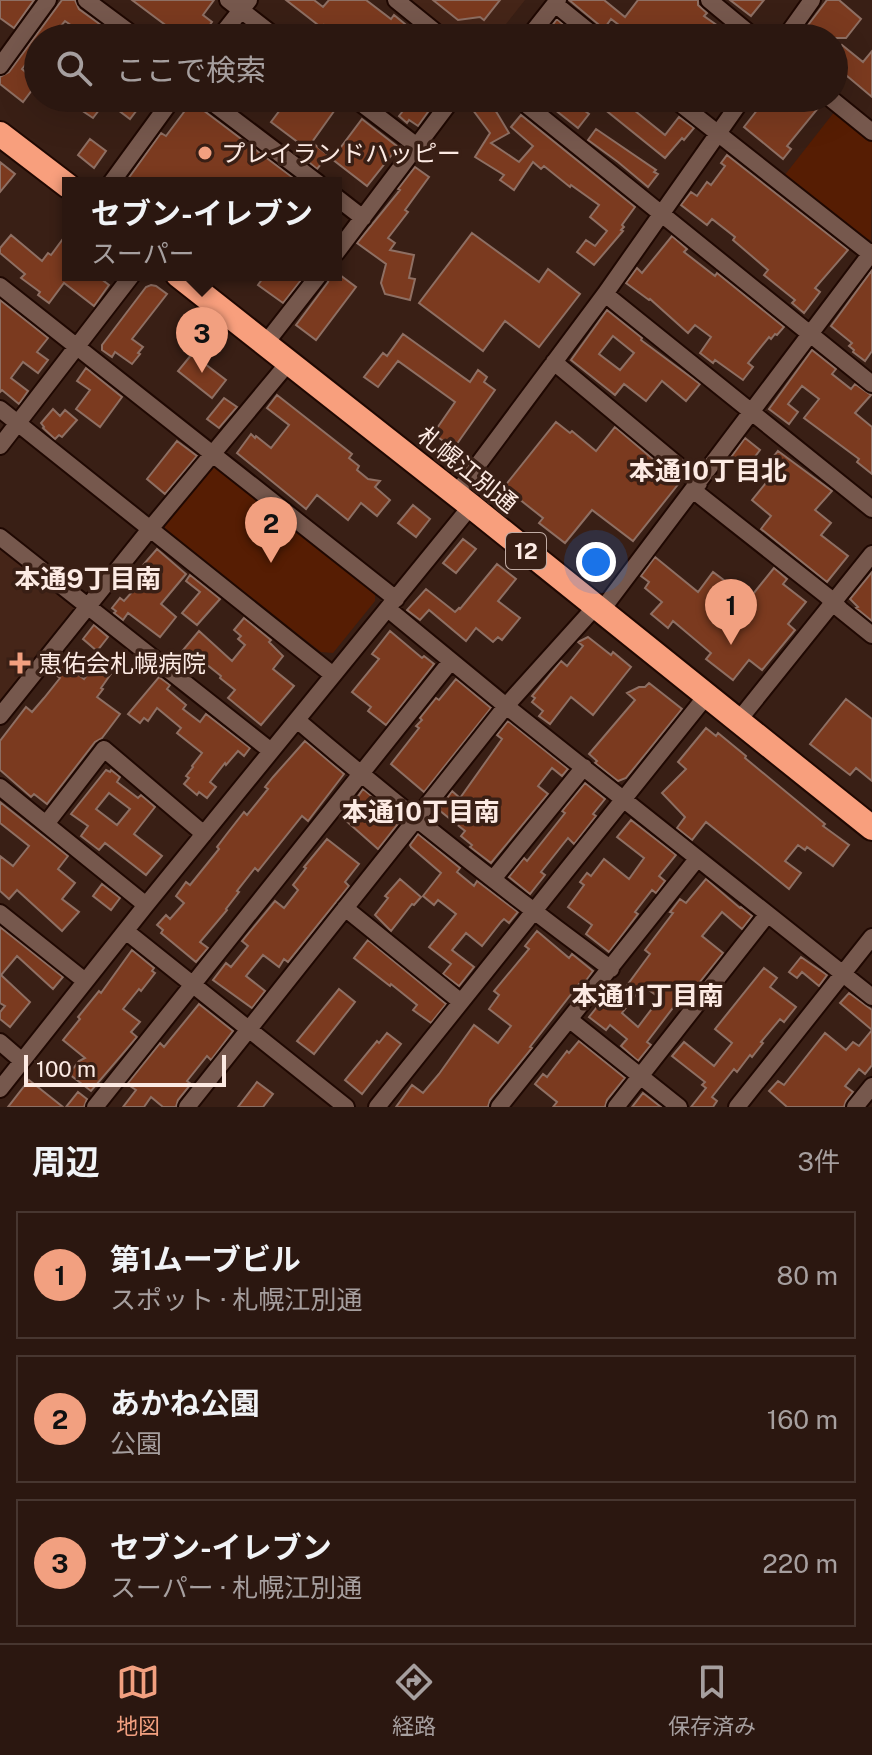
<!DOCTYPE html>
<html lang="ja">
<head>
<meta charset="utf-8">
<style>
	:root { --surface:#2b1710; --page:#332019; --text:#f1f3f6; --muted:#a69f9f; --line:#473630; --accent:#f2a080 }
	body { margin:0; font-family:"Public Sans","Noto Sans JP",sans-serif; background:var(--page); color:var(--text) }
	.scale { position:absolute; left:24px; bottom:20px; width:202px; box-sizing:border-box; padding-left:8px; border:4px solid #fceae3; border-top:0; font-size:22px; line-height:28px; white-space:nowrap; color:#fceae3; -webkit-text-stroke:6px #391f15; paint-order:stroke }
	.you { position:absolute; left:596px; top:562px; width:28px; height:28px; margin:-20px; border:6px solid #fff; border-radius:50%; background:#1a73e8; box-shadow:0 0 0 12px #1a73e833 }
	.badge { display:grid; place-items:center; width:52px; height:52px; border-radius:50%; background:var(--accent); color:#111; font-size:26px; font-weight:700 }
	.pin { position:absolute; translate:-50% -66px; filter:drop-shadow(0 2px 4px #0008) }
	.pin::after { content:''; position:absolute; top:42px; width:28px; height:24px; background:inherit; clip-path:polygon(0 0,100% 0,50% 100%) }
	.popup { position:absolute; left:62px; top:177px; width:280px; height:104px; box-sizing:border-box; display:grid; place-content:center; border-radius:0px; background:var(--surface); filter:drop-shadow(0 2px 6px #0005); font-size:26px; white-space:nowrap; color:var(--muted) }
	.popup b { font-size:30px; color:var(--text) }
	.popup::after { content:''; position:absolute; left:50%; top:100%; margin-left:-16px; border:16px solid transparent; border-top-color:var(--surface) }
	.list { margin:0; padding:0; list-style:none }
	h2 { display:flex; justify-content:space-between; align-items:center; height:104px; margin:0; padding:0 32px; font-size:34px }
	h2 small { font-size:26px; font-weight:400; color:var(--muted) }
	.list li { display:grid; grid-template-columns:52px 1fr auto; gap:24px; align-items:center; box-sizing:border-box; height:128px; margin:0 16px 16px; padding:0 16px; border:2px solid var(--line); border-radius:0px }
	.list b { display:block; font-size:30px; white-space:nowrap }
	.list p { margin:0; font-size:26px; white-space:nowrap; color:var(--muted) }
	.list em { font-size:26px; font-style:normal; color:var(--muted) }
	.icon { flex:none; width:44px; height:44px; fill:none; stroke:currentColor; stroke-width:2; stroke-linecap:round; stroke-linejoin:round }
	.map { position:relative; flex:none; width:872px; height:1107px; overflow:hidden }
	.search { position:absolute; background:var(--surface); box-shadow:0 8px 32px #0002; left:24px; right:24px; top:24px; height:88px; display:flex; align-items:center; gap:20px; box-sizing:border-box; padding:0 28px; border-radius:44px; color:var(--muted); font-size:30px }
	.sheet { height:536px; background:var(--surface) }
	nav { display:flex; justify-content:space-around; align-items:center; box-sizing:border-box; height:112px; border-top:2px solid var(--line); background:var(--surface); font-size:22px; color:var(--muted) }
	nav a { display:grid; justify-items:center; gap:4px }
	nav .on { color:var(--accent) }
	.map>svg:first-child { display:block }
	.built { fill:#452518 }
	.green { fill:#561d03 }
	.building { fill:#7b3a1f; stroke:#8e6f63; stroke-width:2; fill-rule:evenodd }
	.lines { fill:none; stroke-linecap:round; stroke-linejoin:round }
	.minor-casing { stroke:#1f0802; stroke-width:20 }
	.highway-casing { stroke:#1f0802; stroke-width:28 }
	.minor { stroke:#76584d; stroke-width:16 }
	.highway { stroke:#f89f7d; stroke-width:24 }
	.poi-dot { fill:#f2a080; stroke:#391f15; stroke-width:3 }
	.labels { text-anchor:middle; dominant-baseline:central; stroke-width:7; stroke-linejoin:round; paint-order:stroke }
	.shield { fill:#391f15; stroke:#c2ada5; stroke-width:2 }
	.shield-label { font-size:22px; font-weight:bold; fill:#fceae3 }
	.poi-label { font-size:24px; fill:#fceae3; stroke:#391f15; text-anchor:start }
	.street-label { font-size:24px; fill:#fceae3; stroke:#391f15 }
	.neighbourhood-label { font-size:26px; font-weight:bold; fill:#fceae3; stroke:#391f15 }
</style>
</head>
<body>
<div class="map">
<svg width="872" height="1107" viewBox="0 0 872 1107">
	<rect width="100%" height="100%" fill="#391f15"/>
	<!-- built -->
	<path class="built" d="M409 0H525L495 38H455Z
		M0 544 80 608 0 713Z"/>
	<!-- green -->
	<path class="green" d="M835 111 872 142 871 240 863 239 784 176Z
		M211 467H216L375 594V601L333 653 321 652 165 531V523Z"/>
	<!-- building -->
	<path class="building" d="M0 0H34L14 28 0 18Z
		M62 0H75L79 9 119 38H100L92 32 88 37 65 21 51 38H38V49L22 69 38 82 23 102 0 84V77L9 72Z
		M132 0H214L203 15 212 22 200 38H160L168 27Z
		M286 0H314L323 7 329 0H366L391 19 394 15 422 38H341L324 25 322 28Z
		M433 0H500L484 20 480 17 458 20Z
		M569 0H604L625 17 638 0H698V5L707 13 704 16 721 28 723 26 738 38H636L611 19 604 29Z
		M730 0H764L751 16Z
		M827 0H839L861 19 846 38H809L802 33Z
		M557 19 569 30 563 37 556 31 553 35 548 31Z
		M243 25 255 35 253 38H233Z
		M842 45 863 62 872 51V97L834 65V55Z
		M63 98H146L130 119 106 101 93 118Z
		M289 98H326L337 107 307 149 271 122Z
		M413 98H438L418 126 409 120 407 123 399 116Z
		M464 98H486L497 113 509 133 491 143 519 162 533 146 511 127 521 115 635 207 622 225 624 227 621 230 623 231 594 265 577 252 586 240 595 246 607 231 590 217 599 205 571 185 570 187 544 166 541 169 533 162 514 190 500 180 504 175 475 157 490 133Z
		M563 98H568L589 114 578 128 554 109Z
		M611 98H619L665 135 679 117 694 128 684 140 682 138 665 158 603 108Z
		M754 98H807L819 107 787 146 791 149 783 159 744 127 758 109 752 104Z
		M193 100 199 107 300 183H125L161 133 166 136Z
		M362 119 398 147 367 186 332 159Z
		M596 129 656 170 654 172 658 174 648 187 618 162 588 140Z
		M90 139 106 151 94 168 78 155Z
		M314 144 328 155 317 169 304 158Z
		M727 155 848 250 815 288 820 292 804 313 792 303 795 300 764 275 768 270 733 240 735 237 712 219 707 225 681 205 691 192 697 196 707 182 711 185 725 166 721 163Z
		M0 162 15 174 0 192Z
		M415 167 429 177 405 210 408 212 388 238 395 243 390 250 414 255 409 278 415 279 410 300 385 294 381 283 386 264 357 243 400 190 398 189Z
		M68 232V275H96L109 285 94 306 64 283 49 303 38 295 40 292 21 278 25 274 0 253V248L11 235 42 261 48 253 51 255Z
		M472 233 539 282 548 269 580 294 539 347 505 321 483 351 419 303Z
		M672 236 687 249 684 252 715 276 717 273 784 327 777 335 775 334 771 339 769 337 748 363 753 367 743 380 715 360 713 363 700 353 711 337 695 325 688 333 650 299 649 300 626 283 637 268 642 273Z
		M872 270V351L865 361 853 352 854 350 849 346 852 343 831 326Z
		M336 272 356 287 316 340 296 325 328 282 330 275H336Z
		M265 275H305L283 303 258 285Z
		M151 285 156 286 167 294 132 339 143 347 138 353 140 354 132 364 115 352 112 357 102 350V345L146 287Z
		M0 300 48 338 37 352 48 360 38 373 23 362 11 378 28 391 19 404 2 390 0 392Z
		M607 310 642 338 641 340 700 384 686 401 662 381 646 401 624 384 615 395 571 360ZM613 336 634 353 620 370 599 354Z
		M403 334 470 382 478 370 487 377 484 382 495 390 454 448 433 434 455 402 398 361 378 387 364 377 383 353 387 356Z
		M812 350 836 369 832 374 851 389 855 384 871 395 855 413 872 427V474L857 462 859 459 804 418 819 399 802 386 788 404 798 412 789 424 769 409Z
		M192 354 226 380 212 398 178 371Z
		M86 368 122 397 100 427 76 409 90 390 77 381Z
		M277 395 352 454 349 458 359 466 357 470 368 479 380 481 375 487 390 500 377 516 361 503 348 520 317 495 306 509 237 453 251 434 255 438 256 436 271 448 289 425 267 408Z
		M224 398 237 407 219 428 207 419Z
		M53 409 60 416 65 410 77 420 62 437 59 435 55 439 43 428 44 427 41 423Z
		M556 422 570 433 572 431 596 451 615 427 680 482 633 541 592 510 565 543 539 523 543 518 504 487Z
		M745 438 760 450 744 471 729 460Z
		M177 441 197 456 165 494 147 479Z
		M778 451 832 491 815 510 831 523 821 535 848 556 827 582 761 529 771 516 752 500 774 473 766 466Z
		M413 505 430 519 416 537 398 523Z
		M463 539 476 549 456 573 443 563Z
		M157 549 186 574 161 604 176 617 160 637 128 613 123 620 114 613 116 611 112 608 120 598 124 601 151 571 143 565Z
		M655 557 698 592 713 572 749 599 774 568 787 579 783 584 806 602 788 624 795 630 762 670 749 660 733 680 706 659 711 653 673 621 668 628 651 614 662 602 645 588 649 582 641 576Z
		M497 564 516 579 498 601 520 618 502 640 498 637 493 642 476 628 466 641 429 610 420 620 407 610 426 589 455 612 459 608 460 609Z
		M872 572V621L856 608 858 607 850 599Z
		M190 575 220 599 197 625 182 613 200 592 186 581Z
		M244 618 271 640 269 642 283 656 273 669 294 686 261 725 228 698 235 690 220 678 221 676 201 660 194 669 178 656 199 631 232 661 245 645 238 639 241 636 234 630Z
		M94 625 108 637 97 651 83 639Z
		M390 631 422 658 424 656 434 664 386 725 368 711 371 707 352 692 379 659 372 654Z
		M588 637 611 655 613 652 631 667 593 715 571 697 550 724 539 716 543 711 532 702 535 698 532 696 561 661 567 666 583 646 578 642Z
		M100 657 115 668 101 688 103 689 97 697 120 714 102 738 95 742 47 804 34 794 31 797 0 770V741L26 707 32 712 44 698 60 678 54 674 63 663 84 679Z
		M159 677 170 685 167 689 186 705 183 709 200 722 206 714 250 748 244 756 238 751 226 765 225 763 210 782 216 787 207 798 199 792 197 795 184 784 189 778 186 776 193 767 192 766 202 753 177 733 181 728 157 708 148 721 144 718 140 723 128 714Z
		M456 679 491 708 424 792 391 764 419 728 416 726 422 720 420 718 436 698 439 700Z
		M649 683 682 709 626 778 618 781 595 763 597 761 589 754 635 700 627 693 639 687H645Z
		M846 699 872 719V781L856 768 850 775 810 744Z
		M508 721 568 769 562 776 552 768 538 786 548 794 491 863 470 847 472 845 461 836 465 831 439 810 452 791 460 798 502 739 497 735Z
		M706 728 716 736 718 733 746 756 745 758 825 824 823 826 849 845 833 866 807 847 805 850 798 845 785 861 801 873 789 889 706 822 692 840 677 828 685 817 662 793 686 769 678 762Z
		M305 741 344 774 308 821 302 816 258 871 255 868 237 891 239 892 226 909 227 910 200 942 208 948 196 962 161 933 163 930 157 925 166 915 170 919 184 903 176 896 186 882 190 885 219 849 217 847 226 835 244 812 247 815 268 789 265 787 273 777Z
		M106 770 110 772 111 770 120 777 117 782 138 798 141 795 155 807 134 834 162 856 146 875 105 843 99 850 81 836 88 826 71 814ZM109 793 130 809 117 825 96 809Z
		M585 783 605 799 593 814 596 816 574 844 568 838 541 872 545 875 530 894 509 877 524 858 527 861 565 813 562 811Z
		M363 789 401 820 378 849 343 818Z
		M0 802 68 856 58 869 75 883 62 899 79 912 62 931 17 890 9 899 0 891V856L13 866 29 846 0 823Z
		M631 820 676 855 659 876 665 881 656 893 652 890 635 912 638 914 609 952 586 934 592 925 568 907 584 885 580 882 587 873 591 876 604 859 629 879 644 858 617 837Z
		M418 834 460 868 457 872 474 886 477 881 518 912 509 923 504 919 501 922 482 946 466 933 452 950 474 967 459 986 443 974 451 964 429 947 456 914 438 900 434 905 423 896 441 873 411 847 410 845Z
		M327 839 359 864 345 882 349 886 288 962 284 959 279 967 263 955 246 976 265 991 252 1008 213 980 226 963 231 967 248 946 242 941 275 901 284 908 298 890 293 885 306 868 304 867Z
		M400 879 421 897 414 905 412 904 391 931 375 915 388 898 385 896Z
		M706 879 740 908 741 907 752 916 742 929 722 912 702 936 723 953 695 988 691 984 647 1042 651 1045 638 1061 621 1046 627 1039 610 1025 606 1030 589 1017 617 982 625 988 650 954 645 950 673 913 670 912 680 899 686 903ZM643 986 660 998 638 1027 622 1013Z
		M102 884 120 898 111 910 93 896Z
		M0 927 63 977 53 989 17 956 1 975 30 1002 10 1027 0 1019V1012L5 1006 0 1003Z
		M537 931 569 958 572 954 593 971 582 986 579 984 530 1047 532 1048 490 1100 488 1107H396L412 1085 423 1093 439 1074 474 1025 498 1043 511 1026 489 1009 499 995 494 991 529 949 525 946Z
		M368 940 446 1004 431 1023 413 1010 417 1005 391 984 390 986 354 958Z
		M132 950 154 968 152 971 155 973 141 991 139 989 123 1009 140 1022 131 1032 137 1037 91 1091 69 1074 79 1061 85 1058 63 1040 80 1019 78 1017 99 991 101 993Z
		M801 957 827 975 819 986 802 972 797 978 789 972Z
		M764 968 777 978 770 987 796 1007 784 1022 780 1019 761 1042 763 1043 752 1057 750 1055 737 1072 734 1069 712 1097 717 1101 713 1107H691L706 1088 702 1085 705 1082 672 1056 684 1042 714 1066 732 1043 715 1029Z
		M339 989 355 1002 314 1054 297 1041Z
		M849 993 872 1010V1030L840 1003Z
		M199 1004 233 1031 211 1060 207 1056 187 1081 191 1084 178 1100 176 1107H163L151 1097 144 1107H123L136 1090 127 1084 160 1043 164 1047Z
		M872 1030V1065L865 1074 859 1069 845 1086 853 1092 846 1101 844 1107H787L769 1091 778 1081 784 1085 825 1033 846 1050 853 1042 859 1046Z
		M387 1033 401 1044 362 1094 345 1080 377 1041 379 1043Z
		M579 1041 625 1078 607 1100 605 1107H553L557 1102 535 1084 543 1074 547 1077 567 1051 569 1053Z
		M29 1080 63 1107H8Z
		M257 1082 273 1094 263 1107H238Z
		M78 1092 87 1099 84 1107H66Z
		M643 1093 661 1107H632Z"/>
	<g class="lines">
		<!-- minor casing -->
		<g class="minor-casing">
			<path id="minor" d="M86 0 137 38
				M228 0 277 38
				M396 0 443 38
				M709 0 755 38
				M555 4 597 38
				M219 38 249 0
				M528 38 558 0
				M785 38 812 0
				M0 66 48 0
				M206 98 318 183
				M354 98 417 146
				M518 98 872 384
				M673 98 872 255
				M830 98 872 132
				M111 183 173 98
				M336 197 363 218
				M336 253 453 98
				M0 286 396 599
				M605 294 872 509
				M265 344 319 275
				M554 362 699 483
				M0 409 333 675
				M0 446 132 275
				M693 490 827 596 841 610 872 635
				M456 494 605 294 743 98
				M0 537 271 751
				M388 609 506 706 872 997
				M601 611 872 252
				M0 716 150 529 289 362
				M297 720C399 807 503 889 611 969
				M738 721 872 554
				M0 787 146 905
				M46 824 104 749 204 834
				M493 879 584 767
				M345 908 461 1002
				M0 913 85 981
				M127 932 346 1107
				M570 1020 679 1107
				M0 1042 22 1061
				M0 1089 146 905 471 506
				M95 1107 451 661
				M187 1107 506 706 596 606
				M377 1107 707 695
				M499 1107 697 859
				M616 1107 767 915
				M737 1107 872 937
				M855 1107 872 1086"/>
		</g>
		<!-- highway casing -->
		<g class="highway-casing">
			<path id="highway" d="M0 134 68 186
				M178 275 471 506 872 828"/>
		</g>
		<!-- minor -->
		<use href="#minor" class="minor"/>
		<!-- highway -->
		<use href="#highway" class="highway"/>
	</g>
	<!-- markers -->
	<g class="poi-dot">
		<circle cx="205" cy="153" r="8"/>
		<path d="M16 651h8v8h8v8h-8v8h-8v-8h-8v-8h8z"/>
	</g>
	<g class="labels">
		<!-- shield labels -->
		<rect class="shield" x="506" y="533" width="40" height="36" rx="6"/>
		<g class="shield-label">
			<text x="526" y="551">12</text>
		</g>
		<!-- poi labels -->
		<g class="poi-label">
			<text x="221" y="153">プレイランドハッピー</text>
			<text x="38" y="663">恵佑会札幌病院</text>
		</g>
		<!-- street labels -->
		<g class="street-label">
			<text transform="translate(468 469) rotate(39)">札幌江別通</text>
		</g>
		<!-- neighbourhood labels -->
		<g class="neighbourhood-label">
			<text x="708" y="470">本通10丁目北</text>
			<text x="88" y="578">本通9丁目南</text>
			<text x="421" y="811">本通10丁目南</text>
			<text x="648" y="995">本通11丁目南</text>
		</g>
	</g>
</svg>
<div class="scale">100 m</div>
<div class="you"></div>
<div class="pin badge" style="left:731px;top:645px">1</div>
<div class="pin badge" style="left:271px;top:563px">2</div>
<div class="pin badge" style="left:202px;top:373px">3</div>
<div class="popup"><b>セブン-イレブン</b>スーパー</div>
<div class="search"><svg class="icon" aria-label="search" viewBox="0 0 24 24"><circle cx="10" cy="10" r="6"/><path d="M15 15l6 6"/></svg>ここで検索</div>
</div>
<section class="sheet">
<h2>周辺<small>3件</small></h2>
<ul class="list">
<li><span class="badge">1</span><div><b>第1ムーブビル</b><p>スポット · 札幌江別通</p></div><em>80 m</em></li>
<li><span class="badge">2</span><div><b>あかね公園</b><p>公園</p></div><em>160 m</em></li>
<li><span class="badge">3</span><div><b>セブン-イレブン</b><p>スーパー · 札幌江別通</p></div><em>220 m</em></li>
</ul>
</section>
<nav>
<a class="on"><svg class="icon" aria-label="map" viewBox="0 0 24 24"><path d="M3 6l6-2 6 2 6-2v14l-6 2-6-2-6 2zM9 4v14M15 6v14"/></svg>地図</a>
<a><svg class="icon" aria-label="directions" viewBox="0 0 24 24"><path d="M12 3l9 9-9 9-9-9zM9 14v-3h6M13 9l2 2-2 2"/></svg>経路</a>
<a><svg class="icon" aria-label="saved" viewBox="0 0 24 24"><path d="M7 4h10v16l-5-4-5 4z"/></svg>保存済み</a>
</nav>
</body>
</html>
